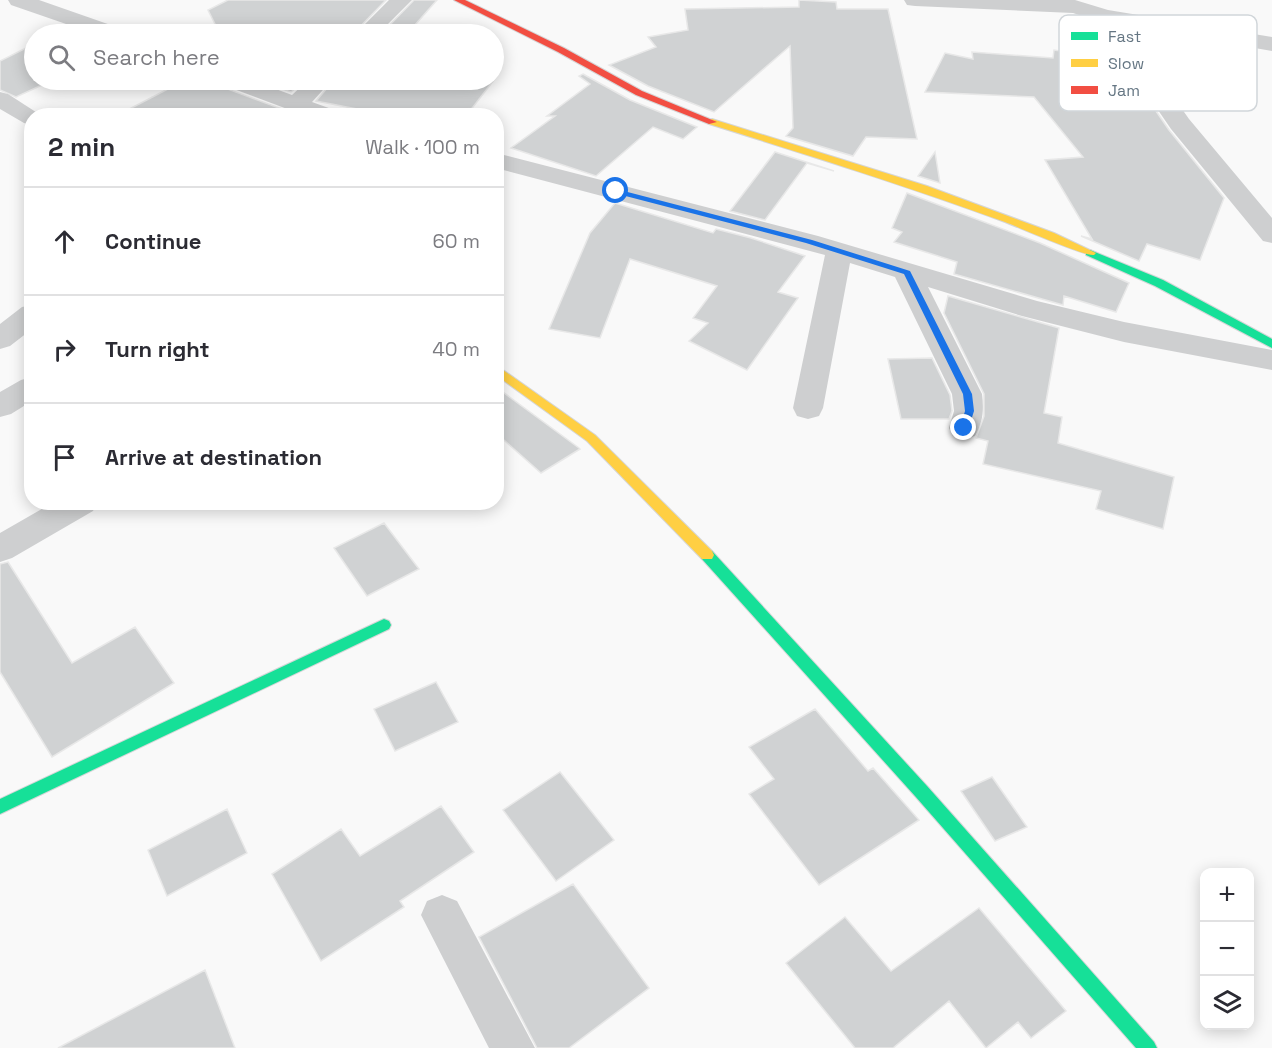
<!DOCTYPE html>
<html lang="en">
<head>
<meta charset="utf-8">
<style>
	:root { --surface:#fff; --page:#f7f7f7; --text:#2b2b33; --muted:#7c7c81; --line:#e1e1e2 }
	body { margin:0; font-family:"Space Grotesk",sans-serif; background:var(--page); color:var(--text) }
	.controls { position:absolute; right:18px; bottom:18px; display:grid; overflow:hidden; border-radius:12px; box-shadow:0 3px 15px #0003 }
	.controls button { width:54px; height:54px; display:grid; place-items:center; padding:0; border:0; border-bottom:2px solid var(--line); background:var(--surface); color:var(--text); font:30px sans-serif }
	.stop { position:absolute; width:18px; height:18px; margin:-14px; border:4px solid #1a73e8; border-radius:50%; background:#fff }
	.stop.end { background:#1a73e8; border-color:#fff; box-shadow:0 2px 6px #0008 }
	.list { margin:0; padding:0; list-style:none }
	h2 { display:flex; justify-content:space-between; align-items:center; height:78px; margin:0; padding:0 24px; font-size:26px }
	h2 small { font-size:20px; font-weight:400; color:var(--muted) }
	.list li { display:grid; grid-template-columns:39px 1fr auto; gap:18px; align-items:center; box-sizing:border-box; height:108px; padding:0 24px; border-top:2px solid var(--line) }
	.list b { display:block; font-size:22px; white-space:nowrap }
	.list em { font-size:20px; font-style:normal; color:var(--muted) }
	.icon { flex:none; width:33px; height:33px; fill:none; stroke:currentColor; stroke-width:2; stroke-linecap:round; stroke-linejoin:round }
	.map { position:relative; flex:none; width:1272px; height:1048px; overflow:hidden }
	.search { position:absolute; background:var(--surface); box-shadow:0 3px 15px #0003; left:24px; top:24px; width:480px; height:66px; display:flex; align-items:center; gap:15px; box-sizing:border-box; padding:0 21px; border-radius:33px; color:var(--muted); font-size:22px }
	.panel { position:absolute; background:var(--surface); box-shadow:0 3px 15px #0003; left:24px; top:108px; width:480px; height:402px; border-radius:24px }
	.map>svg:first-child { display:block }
	.building { fill:#d0d2d3; stroke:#e8e8e8; stroke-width:1.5 }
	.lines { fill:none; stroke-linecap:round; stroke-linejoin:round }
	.fast-casing { stroke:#d5d6d7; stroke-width:2 }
	.slow-casing { stroke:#d5d6d7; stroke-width:2 }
	.jam-casing { stroke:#d5d6d7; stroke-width:2 }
	.street { fill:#cecfd0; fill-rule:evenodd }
	.fast { fill:#16e098; fill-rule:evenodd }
	.slow { fill:#ffcf43; fill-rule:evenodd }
	.jam { fill:#f24e42; fill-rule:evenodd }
	.route { fill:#1a73e8 }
	.key { fill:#fff; stroke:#d1d6da; stroke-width:1.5 }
	.key-label { font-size:16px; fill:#657683 }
</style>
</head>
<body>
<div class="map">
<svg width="1272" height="1048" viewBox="0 0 1272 1048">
	<rect width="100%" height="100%" fill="#f9f9f9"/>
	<!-- building -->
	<path class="building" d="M228 0H386L353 34H220L208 10Z
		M414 0H437L407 34H381Z
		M799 0 836 2 837 9H888L917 139 866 137 853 156 786 136 793 128 790 46 714 112 648 86 609 65 656 47 648 37 688 30 685 9 799 7Z
		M34 44V80H53L16 97 0 90V61Z
		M1079 44H1110L1169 130 1224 198 1200 260 1147 244 1139 261 1081 236 1092 239 1045 160 1083 157 1034 97 925 92 945 53 973 59 972 52 1053 58 1054 50 1083 54Z
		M583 74 630 100 697 127 683 139 653 127 596 176 511 148 555 116H547L590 84 579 76Z
		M185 80H217L222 87 298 115 236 116 226 111 218 116H116Z
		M256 80H305L291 92Z
		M334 80H494L466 116H393L316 101Z
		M775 152 834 171 807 163 765 220 730 211Z
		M935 152 940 183 918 176Z
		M907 193 1040 243 1129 283 1116 312 1064 296 1063 305 954 274 957 262 894 242 902 232 892 228Z
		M615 203 713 233 716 229 751 238 805 256 778 292 798 298 747 370 689 341 708 323 693 318 717 286 630 259 600 338 549 329 590 233Z
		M948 296 1059 328 1044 413 1062 417 1058 443 1174 477 1163 529 1096 509 1101 491 983 464 988 441 976 438 984 416V394L944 313Z
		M932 358 950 395 952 411 949 419H901L888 359Z
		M496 387 579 448 580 449 541 473 496 433Z
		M384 523 419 569 367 596 334 548Z
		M8 562 72 663 135 627 174 683 52 757 0 672V564Z
		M436 682 458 722 395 751 374 709Z
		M815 709 868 771 873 768 919 820 819 885 749 794 774 779 749 747Z
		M560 772 614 840 556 881 503 810Z
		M992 777 1027 827 995 841 961 791Z
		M441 806 474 852 400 901 404 907 321 961 272 874 341 829 360 856Z
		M227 809 247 853 167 896 148 850Z
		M573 884 649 988 569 1048H537L479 937Z
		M979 908 1066 1011 1031 1038 1018 1022 986 1048 949 1001 893 1048H855L786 963 845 917 891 971Z
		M205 970 235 1048H58Z"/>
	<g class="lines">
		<!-- fast casing -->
		<g class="fast-casing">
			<path id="fast" d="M1090 250 1163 280 1272 339V348L1155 286 1086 255V251Z
				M707 550 712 551 927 786 1154 1042 1157 1048H1136L915 796 702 559 700 555 702 551Z
				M384 619 389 621 391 625 389 629 0 814V799Z"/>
		</g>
		<!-- slow casing -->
		<g class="slow-casing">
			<path id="slow" d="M712 119 927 186 1054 233 1096 253 1094 255C1086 257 1018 227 1005 222 907 186 808 155 709 124L707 122Z
				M496 365 595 435 712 551 714 555 712 559H702L587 441 496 375Z"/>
		</g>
		<!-- jam casing -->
		<g class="jam-casing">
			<path id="jam" d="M454 0H465L564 48 642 91 717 122 709 124 636 95 558 52Z"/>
		</g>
		<!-- street -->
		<path class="street" d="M8 0H39L122 29 125 34H95L11 5Z
			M389 0H412L378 34H355Z
			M904 0H1075L1108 10 1272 37V51L1123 25 1189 119 1272 218V243L1263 241 1171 129 1097 21 1073 13 915 6 907 5Z
			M219 80H251L292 95 308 80H332L312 102 337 111 341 116H306L223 85Z
			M0 92 8 94 42 116H32V125L24 123 0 109Z
			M496 153 818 236 1037 301 1124 322 1272 350V370L1124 342 1022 316 928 287 982 394C984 410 983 422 975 436L964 439 953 436 949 428 954 411 952 394 895 277 850 263 823 408 819 416 808 419 797 416 793 408 825 255 496 168Z
			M32 305V329L10 346 0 349V324L22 307Z
			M32 377V401L11 414 0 417V392L21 380Z
			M54 502H98L93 511 12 558 0 562V533Z
			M442 895 457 901 535 1048H489L421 915 427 901Z"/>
		<!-- fast -->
		<use href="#fast" class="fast"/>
		<!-- slow -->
		<use href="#slow" class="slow"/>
		<!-- jam -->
		<use href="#jam" class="jam"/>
	</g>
	<!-- route -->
	<path class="route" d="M616 189 812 240 910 271 972 394 974 411 968 430 964 431 960 428 965 411 963 394 904 274 806 243 614 193V189Z"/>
	<!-- legend -->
	<rect x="1059" y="15" width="198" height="96" rx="9" class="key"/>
	<rect x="1071" y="32" width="27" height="8" fill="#16e098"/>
	<rect x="1071" y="59" width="27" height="8" fill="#ffcf43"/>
	<rect x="1071" y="86" width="27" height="8" fill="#f24e42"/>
	<g class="key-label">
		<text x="1108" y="42">Fast</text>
		<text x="1108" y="69">Slow</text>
		<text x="1108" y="96">Jam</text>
	</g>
</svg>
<div class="controls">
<button>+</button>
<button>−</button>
<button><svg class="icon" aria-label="layers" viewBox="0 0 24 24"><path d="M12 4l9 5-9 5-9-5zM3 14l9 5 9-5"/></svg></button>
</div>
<div class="stop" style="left:616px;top:191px"></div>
<div class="stop end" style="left:964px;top:428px"></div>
<div class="search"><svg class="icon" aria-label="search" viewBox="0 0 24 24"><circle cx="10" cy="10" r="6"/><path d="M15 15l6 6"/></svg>Search here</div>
<section class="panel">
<h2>2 min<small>Walk · 100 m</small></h2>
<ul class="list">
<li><svg class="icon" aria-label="ahead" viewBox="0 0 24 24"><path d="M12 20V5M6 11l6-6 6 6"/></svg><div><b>Continue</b></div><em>60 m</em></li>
<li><svg class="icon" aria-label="right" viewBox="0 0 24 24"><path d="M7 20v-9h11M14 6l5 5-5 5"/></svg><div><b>Turn right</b></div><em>40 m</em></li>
<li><svg class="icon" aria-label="arrive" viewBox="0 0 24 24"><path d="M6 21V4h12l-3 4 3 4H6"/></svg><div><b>Arrive at destination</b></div></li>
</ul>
</section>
</div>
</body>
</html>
